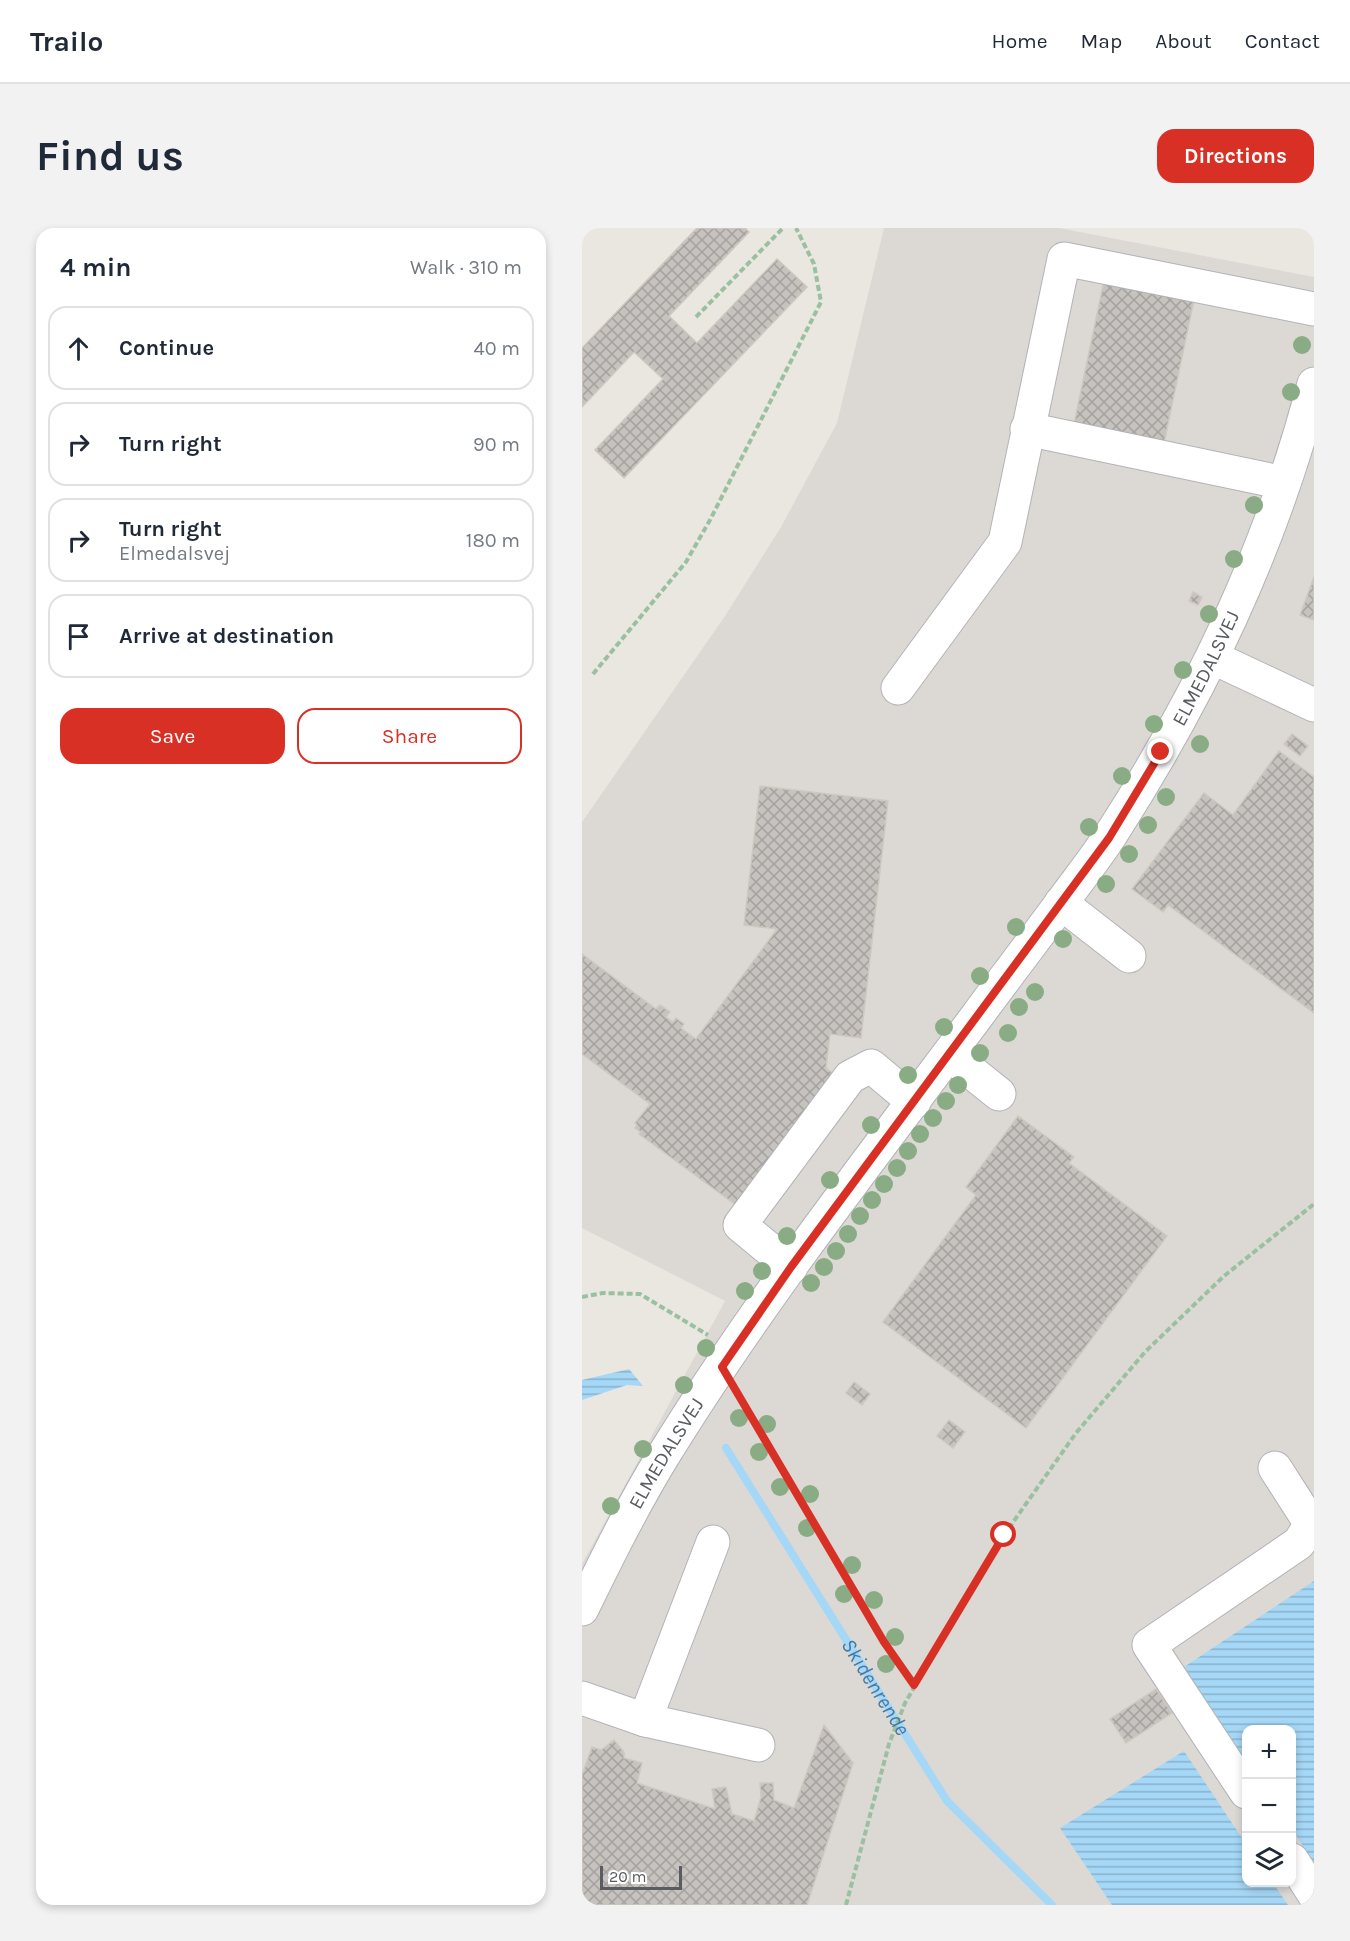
<!DOCTYPE html>
<html lang="en">
<head>
<meta charset="utf-8">
<style>
	:root { --surface:#fff; --page:#f2f2f3; --text:#1f2937; --muted:#747a83; --line:#e0e1e3; --accent:#d93025 }
	body { margin:0; font-family:Karla,sans-serif; background:var(--page); color:var(--text) }
	.controls { position:absolute; right:18px; bottom:18px; display:grid; overflow:hidden; border-radius:12px; box-shadow:0 3px 9px #0003 }
	.controls button { width:54px; height:54px; display:grid; place-items:center; padding:0; border:0; border-bottom:2px solid var(--line); background:var(--surface); color:var(--text); font:30px sans-serif }
	.scale { position:absolute; left:18px; bottom:15px; width:82px; box-sizing:border-box; padding-left:6px; border:3px solid #595c60; border-top:0; font-size:16px; line-height:21px; white-space:nowrap; color:#595c60; -webkit-text-stroke:4px #fff; paint-order:stroke }
	.stop { position:absolute; width:18px; height:18px; margin:-14px; border:4px solid #d93025; border-radius:50%; background:#fff }
	.stop.end { background:#d93025; border-color:#fff; box-shadow:0 2px 6px #0008 }
	.list { margin:0; padding:0; list-style:none }
	h2 { display:flex; justify-content:space-between; align-items:center; height:78px; margin:0; padding:0 24px; font-size:26px }
	h2 small { font-size:20px; font-weight:400; color:var(--muted) }
	.list li { display:grid; grid-template-columns:39px 1fr auto; gap:18px; align-items:center; box-sizing:border-box; height:84px; margin:0 12px 12px; padding:0 12px; border:2px solid var(--line); border-radius:18px }
	.list b { display:block; font-size:22px; white-space:nowrap }
	.list p { margin:0; font-size:20px; white-space:nowrap; color:var(--muted) }
	.list em { font-size:20px; font-style:normal; color:var(--muted) }
	.actions { display:flex; gap:12px; padding:18px 24px }
	.actions a { flex:1; padding:14px 0; border:2px solid var(--accent); border-radius:18px; text-align:center; font-size:21px; color:var(--accent) }
	.actions .main { background:var(--accent); color:#fff }
	.icon { flex:none; width:33px; height:33px; fill:none; stroke:currentColor; stroke-width:2; stroke-linecap:round; stroke-linejoin:round }
	.map { position:relative; flex:none; width:732px; height:1677px; overflow:hidden; border-radius:18px }
	header { display:flex; align-items:center; gap:36px; box-sizing:border-box; height:84px; padding:0 30px; background:var(--surface); border-bottom:2px solid var(--line) }
	header strong { font-size:28px }
	nav { display:flex; gap:33px; margin-inline-start:auto; font-size:21px }
	.intro { display:flex; align-items:center; justify-content:space-between; box-sizing:border-box; height:144px; padding:0 36px }
	h1 { margin:0; font-size:42px }
	.button { padding:15px 27px; border-radius:18px; background:var(--accent); color:#fff; font-size:21px; font-weight:700 }
	main { display:flex; gap:36px; padding:0 36px }
	aside { flex:1; background:var(--surface); border-radius:18px; box-shadow:0 3px 9px #0003 }
	.map>svg:first-child { display:block }
	.industrial { fill:#dcd9d5; fill-rule:evenodd }
	.water { fill:url(#water-rules) }
	.lines { fill:none; stroke-linecap:round; stroke-linejoin:round }
	.stream { stroke:#a5d7f6; stroke-width:8 }
	.building { fill:url(#building-cross-hatch); stroke:#cec9bf; stroke-width:1.5 }
	.minor-casing { stroke:#b1b3b7; stroke-width:35 }
	.path { stroke:#99c0a1; stroke-width:4; stroke-dasharray:6 3; stroke-linecap:butt }
	.minor { stroke:#fff; stroke-width:33 }
	.tree { fill:#8aac85 }
	.route { stroke:#d93025; stroke-width:8 }
	.labels { text-anchor:middle; dominant-baseline:central; stroke-width:5; stroke-linejoin:round; paint-order:stroke }
	.street-label { font-size:20px; fill:#595c60; stroke:#fff }
	.water-label { font-size:21px; font-style:italic; fill:#4579a5; stroke:#fff }
</style>
</head>
<body>
<header>
<strong>Trailo</strong>
<nav><a>Home</a><a>Map</a><a>About</a><a>Contact</a></nav>
</header>
<div class="intro"><h1>Find us</h1><a class="button">Directions</a></div>
<main>
<aside>
<h2>4 min<small>Walk · 310 m</small></h2>
<ul class="list">
<li><svg class="icon" aria-label="ahead" viewBox="0 0 24 24"><path d="M12 20V5M6 11l6-6 6 6"/></svg><div><b>Continue</b></div><em>40 m</em></li>
<li><svg class="icon" aria-label="right" viewBox="0 0 24 24"><path d="M7 20v-9h11M14 6l5 5-5 5"/></svg><div><b>Turn right</b></div><em>90 m</em></li>
<li><svg class="icon" aria-label="right" viewBox="0 0 24 24"><path d="M7 20v-9h11M14 6l5 5-5 5"/></svg><div><b>Turn right</b><p>Elmedalsvej</p></div><em>180 m</em></li>
<li><svg class="icon" aria-label="arrive" viewBox="0 0 24 24"><path d="M6 21V4h12l-3 4 3 4H6"/></svg><div><b>Arrive at destination</b></div></li>
</ul>
<div class="actions"><a class="main">Save</a><a>Share</a></div>
</aside>
<div class="map">
<svg width="732" height="1677" viewBox="0 0 732 1677">
	<defs>
		<pattern id="water-rules" width="6" height="5" patternUnits="userSpaceOnUse" patternTransform="scale(1.5)"><rect width="6" height="5" fill="#a5d7f6"/><path d="M0 2.5h6" fill="none" stroke="#89b2cb"/></pattern>
		<pattern id="building-cross-hatch" width="8" height="8" patternUnits="userSpaceOnUse" patternTransform="scale(1.5)"><rect width="8" height="8" fill="#c6c2be"/><path d="M0 0l8 8M0 8l8-8" fill="none" stroke="#a4a19e"/></pattern>
	</defs>
	<rect width="100%" height="100%" fill="#eae7e0"/>
	<!-- industrial -->
	<path class="industrial" d="M302 0H477L732 49V1677H0V1336L143 1073 0 1000V594L143 388 199 299 255 195ZM664 1502H710V1654H664Z"/>
	<!-- water -->
	<path class="water" d="M47 1141 61 1158 45 1157 0 1172V1152Z
		M732 1353V1635L710 1601V1502H664V1533L602 1439Z
		M602 1523 664 1616V1654L691 1655 706 1677H530L478 1600Z"/>
	<g class="lines">
		<!-- stream -->
		<path class="stream" id="s1" d="M144 1220 365 1573 470 1677"/>
	</g>
	<!-- building -->
	<path class="building" d="M115 0H163L167 4 87 88 115 115 195 31 225 59 42 250 13 222 81 151 52 124 0 179V120Z
		M523 48 613 67 582 215 492 196Z
		M732 349V392L718 387Z
		M611 364 620 369 616 377 607 373Z
		M710 506 726 518 718 528 702 516Z
		M697 523 732 549V785L586 677 581 684 550 661 622 565 651 587Z
		M178 558 306 573 279 810 248 806 244 840 256 849 158 980 57 906 59 904 53 900 55 897 53 895 68 876 0 826V726L74 781 78 777 88 784 84 789 91 794 94 790 102 796 99 800 114 811 195 701 162 697Z
		M436 888 492 929 487 935 585 1008 444 1200 301 1094 394 967 384 959Z
		M272 1154 288 1166 280 1177 264 1165Z
		M367 1192 383 1204 371 1220 355 1208Z
		M574 1461 590 1485 544 1515 528 1491Z
		M242 1497 271 1535 225 1677H0V1547L10 1519 19 1522 32 1512 42 1524V1530L60 1535 55 1555 133 1581 130 1561 144 1559 150 1586 172 1593 179 1569 178 1555H191L192 1572 212 1580Z"/>
	<g class="lines">
		<!-- minor casing -->
		<g class="minor-casing">
			<g id="minor">
				<path d="M445 201 702 255"/>
				<path d="M632 430 732 477"/>
				<path d="M316 460 423 314 482 31 732 81"/>
				<path d="M479 675 547 728"/>
				<path d="M367 826 417 866"/>
				<path d="M209 1039 158 997 268 849 289 838 332 874"/>
				<path id="s2" d="M0 1381C25 1330 51 1277 81 1228 175 1075 288 932 395 788 425 747 456 707 486 666 500 647 515 628 528 608 620 465 689 321 732 156"/>
				<path d="M0 1470 63 1492 131 1314"/>
				<path d="M63 1492 176 1517"/>
				<path d="M664 1564 567 1417 717 1315 729 1296 693 1240"/>
				<path d="M710 1632 732 1666"/>
			</g>
		</g>
		<!-- path -->
		<path class="path" d="M114 89 201 0
			M11 446 104 334 128 292 239 74 232 36 214 0
			M0 1069 21 1065 58 1066 126 1107
			M155 1165 302 1414 332 1457
			M264 1677 307 1516 323 1475 422 1307 494 1205 563 1124 642 1048 732 976"/>
		<!-- minor -->
		<use href="#minor" class="minor"/>
	</g>
	<!-- trees -->
	<g class="tree">
		<circle cx="720" cy="117" r="9"/>
		<circle cx="709" cy="164" r="9"/>
		<circle cx="672" cy="277" r="9"/>
		<circle cx="652" cy="331" r="9"/>
		<circle cx="627" cy="386" r="9"/>
		<circle cx="601" cy="442" r="9"/>
		<circle cx="572" cy="496" r="9"/>
		<circle cx="618" cy="516" r="9"/>
		<circle cx="540" cy="548" r="9"/>
		<circle cx="584" cy="569" r="9"/>
		<circle cx="566" cy="597" r="9"/>
		<circle cx="507" cy="599" r="9"/>
		<circle cx="547" cy="626" r="9"/>
		<circle cx="524" cy="656" r="9"/>
		<circle cx="434" cy="699" r="9"/>
		<circle cx="481" cy="711" r="9"/>
		<circle cx="398" cy="748" r="9"/>
		<circle cx="453" cy="764" r="9"/>
		<circle cx="437" cy="779" r="9"/>
		<circle cx="362" cy="799" r="9"/>
		<circle cx="426" cy="805" r="9"/>
		<circle cx="398" cy="825" r="9"/>
		<circle cx="326" cy="847" r="9"/>
		<circle cx="376" cy="857" r="9"/>
		<circle cx="364" cy="873" r="9"/>
		<circle cx="351" cy="890" r="9"/>
		<circle cx="289" cy="897" r="9"/>
		<circle cx="338" cy="906" r="9"/>
		<circle cx="326" cy="923" r="9"/>
		<circle cx="315" cy="940" r="9"/>
		<circle cx="248" cy="952" r="9"/>
		<circle cx="302" cy="956" r="9"/>
		<circle cx="290" cy="972" r="9"/>
		<circle cx="278" cy="988" r="9"/>
		<circle cx="266" cy="1006" r="9"/>
		<circle cx="205" cy="1008" r="9"/>
		<circle cx="254" cy="1023" r="9"/>
		<circle cx="242" cy="1039" r="9"/>
		<circle cx="180" cy="1043" r="9"/>
		<circle cx="229" cy="1055" r="9"/>
		<circle cx="163" cy="1063" r="9"/>
		<circle cx="124" cy="1120" r="9"/>
		<circle cx="102" cy="1157" r="9"/>
		<circle cx="157" cy="1190" r="9"/>
		<circle cx="185" cy="1196" r="9"/>
		<circle cx="61" cy="1221" r="9"/>
		<circle cx="177" cy="1224" r="9"/>
		<circle cx="198" cy="1259" r="9"/>
		<circle cx="228" cy="1266" r="9"/>
		<circle cx="29" cy="1278" r="9"/>
		<circle cx="225" cy="1300" r="9"/>
		<circle cx="270" cy="1337" r="9"/>
		<circle cx="262" cy="1366" r="9"/>
		<circle cx="292" cy="1372" r="9"/>
		<circle cx="313" cy="1409" r="9"/>
		<circle cx="304" cy="1436" r="9"/>
	</g>
	<g class="lines">
		<!-- route -->
		<path class="route" d="M422 1307 332 1457 302 1414 140 1139 209 1039 527 610 579 524"/>
	</g>
	<g class="labels">
		<!-- street labels -->
		<g class="street-label">
			<text stroke="none"><textPath href="#s2" startOffset="1131">ELMEDALSVEJ</textPath></text>
			<text stroke="none"><textPath href="#s2" startOffset="177">ELMEDALSVEJ</textPath></text>
		</g>
		<!-- water labels -->
		<g class="water-label">
			<text stroke="none"><textPath href="#s1" startOffset="282">Skidenrende</textPath></text>
		</g>
	</g>
</svg>
<div class="controls">
<button>+</button>
<button>−</button>
<button><svg class="icon" aria-label="layers" viewBox="0 0 24 24"><path d="M12 4l9 5-9 5-9-5zM3 14l9 5 9-5"/></svg></button>
</div>
<div class="scale">20 m</div>
<div class="stop" style="left:422px;top:1307px"></div>
<div class="stop end" style="left:579px;top:524px"></div>
</div>
</main>
</body>
</html>
